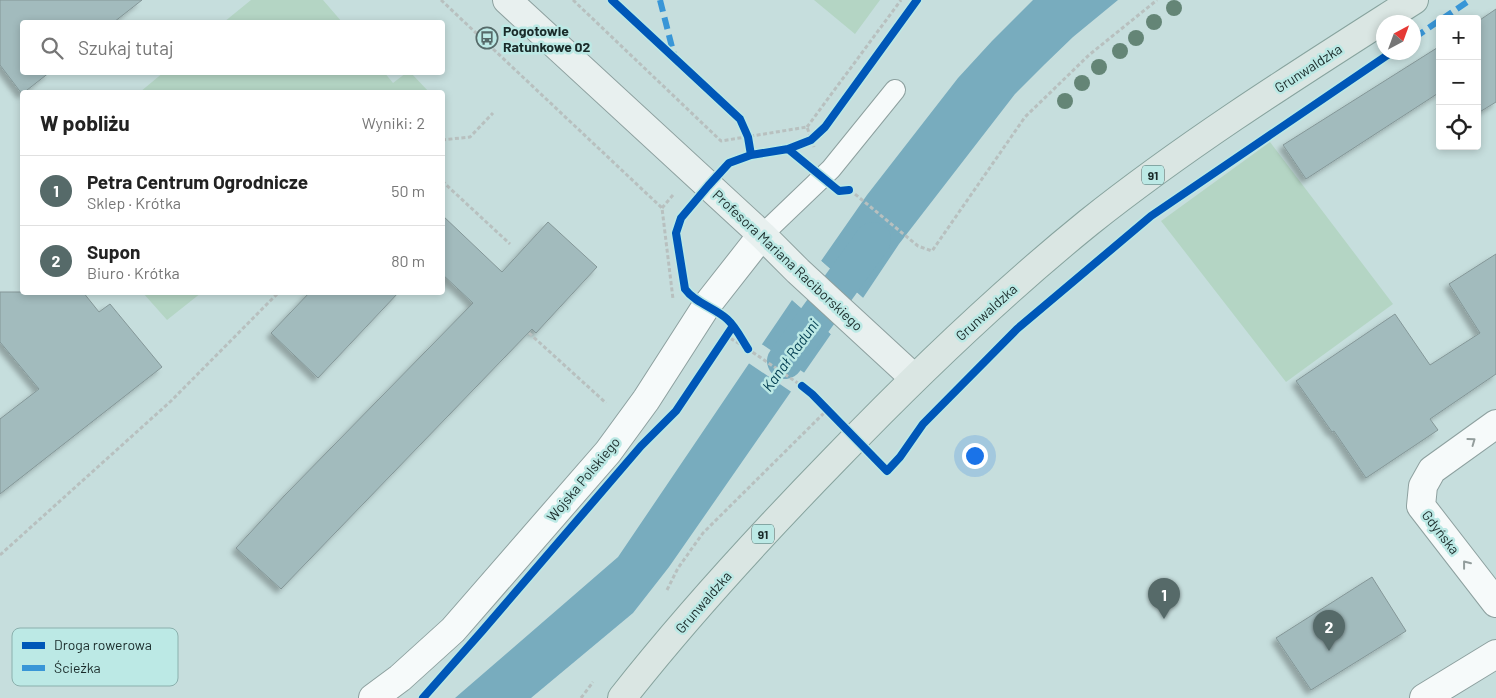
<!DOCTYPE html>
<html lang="pl">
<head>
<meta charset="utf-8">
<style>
	:root { --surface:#fff; --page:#f2f2f2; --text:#222; --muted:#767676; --line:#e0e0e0; --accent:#566a69 }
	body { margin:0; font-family:Barlow,sans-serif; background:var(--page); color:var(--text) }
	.controls { position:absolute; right:15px; top:15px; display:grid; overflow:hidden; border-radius:5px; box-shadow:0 2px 8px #0003 }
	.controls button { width:45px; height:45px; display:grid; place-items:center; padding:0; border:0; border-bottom:1px solid var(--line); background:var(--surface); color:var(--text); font:25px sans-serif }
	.compass { position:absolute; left:1376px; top:15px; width:45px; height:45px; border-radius:50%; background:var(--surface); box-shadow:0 2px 8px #0003; rotate:41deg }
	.you { position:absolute; left:974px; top:455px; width:18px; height:18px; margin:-12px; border:4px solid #fff; border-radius:50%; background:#1a73e8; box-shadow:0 0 0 8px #1a73e833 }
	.badge { display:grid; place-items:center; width:32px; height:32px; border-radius:50%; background:var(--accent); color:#fff; font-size:16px; font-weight:700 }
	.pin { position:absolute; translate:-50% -41px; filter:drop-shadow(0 1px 2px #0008) }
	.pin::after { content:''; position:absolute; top:26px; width:18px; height:15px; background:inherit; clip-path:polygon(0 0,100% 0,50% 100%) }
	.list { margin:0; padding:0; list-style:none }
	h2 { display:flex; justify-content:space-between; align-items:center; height:65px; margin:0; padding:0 20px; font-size:21px }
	h2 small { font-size:16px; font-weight:400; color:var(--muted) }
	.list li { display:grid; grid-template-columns:32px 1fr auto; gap:15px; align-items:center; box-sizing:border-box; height:70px; padding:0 20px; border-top:1px solid var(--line) }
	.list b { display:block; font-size:19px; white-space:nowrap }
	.list p { margin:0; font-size:16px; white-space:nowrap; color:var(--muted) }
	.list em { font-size:16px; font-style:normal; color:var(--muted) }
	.icon { flex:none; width:28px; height:28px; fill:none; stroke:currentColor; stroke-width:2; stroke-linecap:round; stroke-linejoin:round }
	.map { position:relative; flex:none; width:1496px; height:698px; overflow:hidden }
	.search { position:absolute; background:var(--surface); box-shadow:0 2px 8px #0003; left:20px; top:20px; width:425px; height:55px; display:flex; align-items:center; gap:12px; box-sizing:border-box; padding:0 18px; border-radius:5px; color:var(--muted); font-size:19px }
	.panel { position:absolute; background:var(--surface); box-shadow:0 2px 8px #0003; left:20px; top:90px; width:425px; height:205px; border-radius:5px }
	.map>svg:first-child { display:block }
	.green { fill:#b4d5c4 }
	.water { fill:#78acbe }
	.pier { fill:#c6dedd }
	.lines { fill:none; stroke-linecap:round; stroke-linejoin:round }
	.canal { stroke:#78acbe; stroke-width:36 }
	.building { fill:#a2bbbd; stroke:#849798; filter:url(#shadow) }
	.service-casing { stroke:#8da09f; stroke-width:22 }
	.minor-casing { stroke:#8da09f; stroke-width:30 }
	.tertiary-casing { stroke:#8da09f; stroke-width:30 }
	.secondary-casing { stroke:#8da09f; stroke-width:30 }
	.primary-casing { stroke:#87a39e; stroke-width:30 }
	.path { stroke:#b8c0bf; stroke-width:3; stroke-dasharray:4 2.5; stroke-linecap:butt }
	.service { stroke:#f6fafa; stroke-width:20 }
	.minor { stroke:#f6fafa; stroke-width:28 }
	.tertiary { stroke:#f6fafa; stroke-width:28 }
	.secondary { stroke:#e8f0ef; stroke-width:28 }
	.primary { stroke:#dae6e3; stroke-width:28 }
	.quiet { stroke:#3996d7; stroke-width:6; stroke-dasharray:12 6; stroke-linecap:butt }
	.cycleway-casing { stroke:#bce9e5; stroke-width:11 }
	.cycleway { stroke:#0057b8; stroke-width:8 }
	.tree { fill:#648576 }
	.oneway { stroke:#939d9c }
	.labels { text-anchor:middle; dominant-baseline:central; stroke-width:5; stroke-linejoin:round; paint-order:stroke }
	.shield { fill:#bce9e5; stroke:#4b6462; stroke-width:1 }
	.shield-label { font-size:12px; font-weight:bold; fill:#1a2b2a }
	.poi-label { font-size:14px; font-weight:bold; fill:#1a2b2a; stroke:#bce9e5; text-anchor:start }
	.street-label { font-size:14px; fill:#1a2b2a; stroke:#bce9e5 }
	.water-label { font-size:15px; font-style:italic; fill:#064154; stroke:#bce9e5 }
	.key { fill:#bce9e5; stroke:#8bb0ad; stroke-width:1 }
	.key-label { font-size:14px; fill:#1a2b2a }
</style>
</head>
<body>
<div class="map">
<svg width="1496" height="698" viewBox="0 0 1496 698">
	<defs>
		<filter id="shadow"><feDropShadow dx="-4.5" dy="4.5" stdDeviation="2.5" flood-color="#0004"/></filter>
	</defs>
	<rect width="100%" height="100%" fill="#c6dedd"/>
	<!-- green -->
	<path class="green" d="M251 0H323L342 22H224Z
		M814 0H880L855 34Z
		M164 72H384L393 83 406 73H411L429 92H140Z
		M1270 142 1393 304 1286 382 1161 221Z
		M143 293H201L167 320Z"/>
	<!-- water -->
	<path class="water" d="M1033 0H1118L1073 37 1045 64 1015 94 899 244 863 298 821 261 867 195 958 78 992 41Z
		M792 300 831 334 669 567 633 613 531 698H455L618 557Z"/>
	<!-- pier -->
	<path class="pier" d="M819 259 863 298 865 299 861 300 819 263Z
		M792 297 833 333V336L790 298Z
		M760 343 806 374 793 393 747 362Z"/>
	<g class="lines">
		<!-- canal -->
		<path class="canal" d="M785 361 873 240"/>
	</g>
	<!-- building -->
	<path class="building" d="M0 0H142L114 22H22V72H50L22 94 0 65Z
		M1496 9V102L1478 113 1477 112V22Z
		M1440 46V92L1306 179 1283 145Z
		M442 215 502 272 548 222 597 267 536 333 532 329 281 589 236 548 285 495 473 303 442 274Z
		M1496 254V374L1430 419 1438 430 1366 478 1334 431 1332 432 1296 381 1395 314 1430 365 1480 333 1449 284Z
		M0 292H83L99 312 110 304 162 367 0 494V419L39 389 0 342Z
		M310 292H399L318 378 271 333Z
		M1372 577 1406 631 1311 690 1276 638Z"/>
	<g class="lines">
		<!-- service casing -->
		<g class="service-casing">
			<path id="service" d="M762 235 831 169 895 90"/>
		</g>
		<!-- minor casing -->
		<g class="minor-casing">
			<path id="minor" d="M1496 424 1432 470 1423 486 1421 506 1496 603
				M1424 698 1496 654"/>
		</g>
		<!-- tertiary casing -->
		<g class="tertiary-casing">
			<path id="tertiary" d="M373 698 400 678 453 630 608 452 646 400 707 305 762 235"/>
		</g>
		<!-- secondary casing -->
		<g class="secondary-casing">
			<path id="secondary" d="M507 0 762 235 798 271 914 378"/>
		</g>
		<!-- primary casing -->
		<g class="primary-casing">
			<path id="primary" d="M622 698C688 614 760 536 835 459 915 376 998 296 1088 223 1191 141 1303 71 1414 0"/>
		</g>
		<!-- path -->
		<path class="path" d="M441 0 662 208 673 299
			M573 0 721 141 807 127 814 147
			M807 127 901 0
			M442 140 470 137 493 113
			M442 181 510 244
			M850 190 918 246 932 251 1025 117 1089 55 1157 0
			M662 208 673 195
			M529 333 606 403
			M725 335 748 349 802 386
			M0 555 171 401 279 292
			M667 590 678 568 703 533 827 410
			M581 698 593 682"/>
		<!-- service -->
		<use href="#service" class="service"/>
		<!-- minor -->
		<use href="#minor" class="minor"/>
		<!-- tertiary -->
		<use href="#tertiary" class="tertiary"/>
		<!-- secondary -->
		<use href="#secondary" class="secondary"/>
		<!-- primary -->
		<use href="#primary" class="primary"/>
		<!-- quiet -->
		<path class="quiet" d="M660 0 674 55
			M1442 19 1470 0
			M1414 38 1440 20"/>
		<!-- cycleway casing -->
		<g class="cycleway-casing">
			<path id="cycleway" d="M612 0 740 119 748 137 751 155
				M788 149 839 191 849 190
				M748 349C742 340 736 327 727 319 715 308 695 303 685 289L676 233 681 218 708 186 729 163 751 155 788 149 811 140 825 127 917 0
				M802 386 812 394 887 471 900 457 923 424 1017 329 1151 216 1392 52
				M423 698 483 630 641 446 676 411 733 326"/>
		</g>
		<!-- cycleway -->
		<use href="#cycleway" class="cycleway"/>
	</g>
	<!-- trees -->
	<g class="tree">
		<circle cx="1174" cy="8" r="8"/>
		<circle cx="1154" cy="22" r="8"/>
		<circle cx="1136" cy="38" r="8"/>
		<circle cx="1120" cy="51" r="8"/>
		<circle cx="1099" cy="67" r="8"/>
		<circle cx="1082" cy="83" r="8"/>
		<circle cx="1065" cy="101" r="8"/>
	</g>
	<!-- one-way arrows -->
	<defs><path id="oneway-chevron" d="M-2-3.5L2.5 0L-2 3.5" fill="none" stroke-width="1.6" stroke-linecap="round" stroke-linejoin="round" transform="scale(1.25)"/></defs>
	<g class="oneway">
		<use href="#oneway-chevron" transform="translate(1472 441) rotate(-36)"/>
		<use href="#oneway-chevron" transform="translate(1466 564) rotate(-128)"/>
	</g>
	<!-- icons -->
	<defs>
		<g id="bus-ring" transform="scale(1.125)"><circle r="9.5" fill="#bce9e5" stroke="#566a69" stroke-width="1.5"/><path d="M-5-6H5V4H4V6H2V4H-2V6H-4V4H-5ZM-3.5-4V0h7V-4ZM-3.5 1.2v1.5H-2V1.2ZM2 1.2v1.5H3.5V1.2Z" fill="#566a69"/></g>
	</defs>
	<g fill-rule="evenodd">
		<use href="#bus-ring" x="487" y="38"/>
	</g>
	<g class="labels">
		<!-- shield labels -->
		<g class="shield">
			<rect x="1142" y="165.5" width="22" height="19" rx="4"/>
			<rect x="752" y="524.5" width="22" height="19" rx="4"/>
		</g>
		<g class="shield-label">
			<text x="1153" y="175">91</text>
			<text x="763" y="534">91</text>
		</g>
		<!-- poi labels -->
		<g class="poi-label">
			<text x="503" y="30">Pogotowie<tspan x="503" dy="16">Ratunkowe 02</tspan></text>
		</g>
		<!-- street labels -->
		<g class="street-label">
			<text transform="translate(1308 68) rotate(-33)">Grunwaldzka</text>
			<text transform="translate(788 260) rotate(43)">Profesora Mariana Raciborskiego</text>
			<text transform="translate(986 312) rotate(-42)">Grunwaldzka</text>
			<text transform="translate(583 479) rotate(-50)">Wojska Polskiego</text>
			<text transform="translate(1441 532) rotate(52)">Gdyńska</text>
			<text transform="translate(703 602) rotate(-49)">Grunwaldzka</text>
		</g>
		<!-- water labels -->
		<g class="water-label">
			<text transform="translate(790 355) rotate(-54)">Kanał Raduni</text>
		</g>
	</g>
	<!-- legend -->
	<rect x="12" y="628" width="166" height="58" rx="8" class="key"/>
	<rect x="22" y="642" width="23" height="7" fill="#0057b8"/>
	<rect x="22" y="665" width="23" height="6" fill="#3996d7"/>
	<g class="key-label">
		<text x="54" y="650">Droga rowerowa</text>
		<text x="54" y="673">Ścieżka</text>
	</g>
</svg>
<div class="controls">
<button>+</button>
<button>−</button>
<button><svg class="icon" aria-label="locate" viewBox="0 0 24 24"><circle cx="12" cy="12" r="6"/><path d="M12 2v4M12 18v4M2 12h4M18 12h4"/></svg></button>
</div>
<svg class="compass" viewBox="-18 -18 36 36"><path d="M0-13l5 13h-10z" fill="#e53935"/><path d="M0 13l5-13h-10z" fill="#767676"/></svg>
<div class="you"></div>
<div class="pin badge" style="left:1164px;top:619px">1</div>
<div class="pin badge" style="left:1329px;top:651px">2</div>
<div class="search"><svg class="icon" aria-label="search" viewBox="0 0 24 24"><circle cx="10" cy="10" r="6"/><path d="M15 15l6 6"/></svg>Szukaj tutaj</div>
<section class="panel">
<h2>W pobliżu<small>Wyniki: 2</small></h2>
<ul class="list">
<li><span class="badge">1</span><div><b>Petra Centrum Ogrodnicze</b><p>Sklep · Krótka</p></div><em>50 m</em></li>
<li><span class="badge">2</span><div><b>Supon</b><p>Biuro · Krótka</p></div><em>80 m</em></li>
</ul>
</section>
</div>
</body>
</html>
